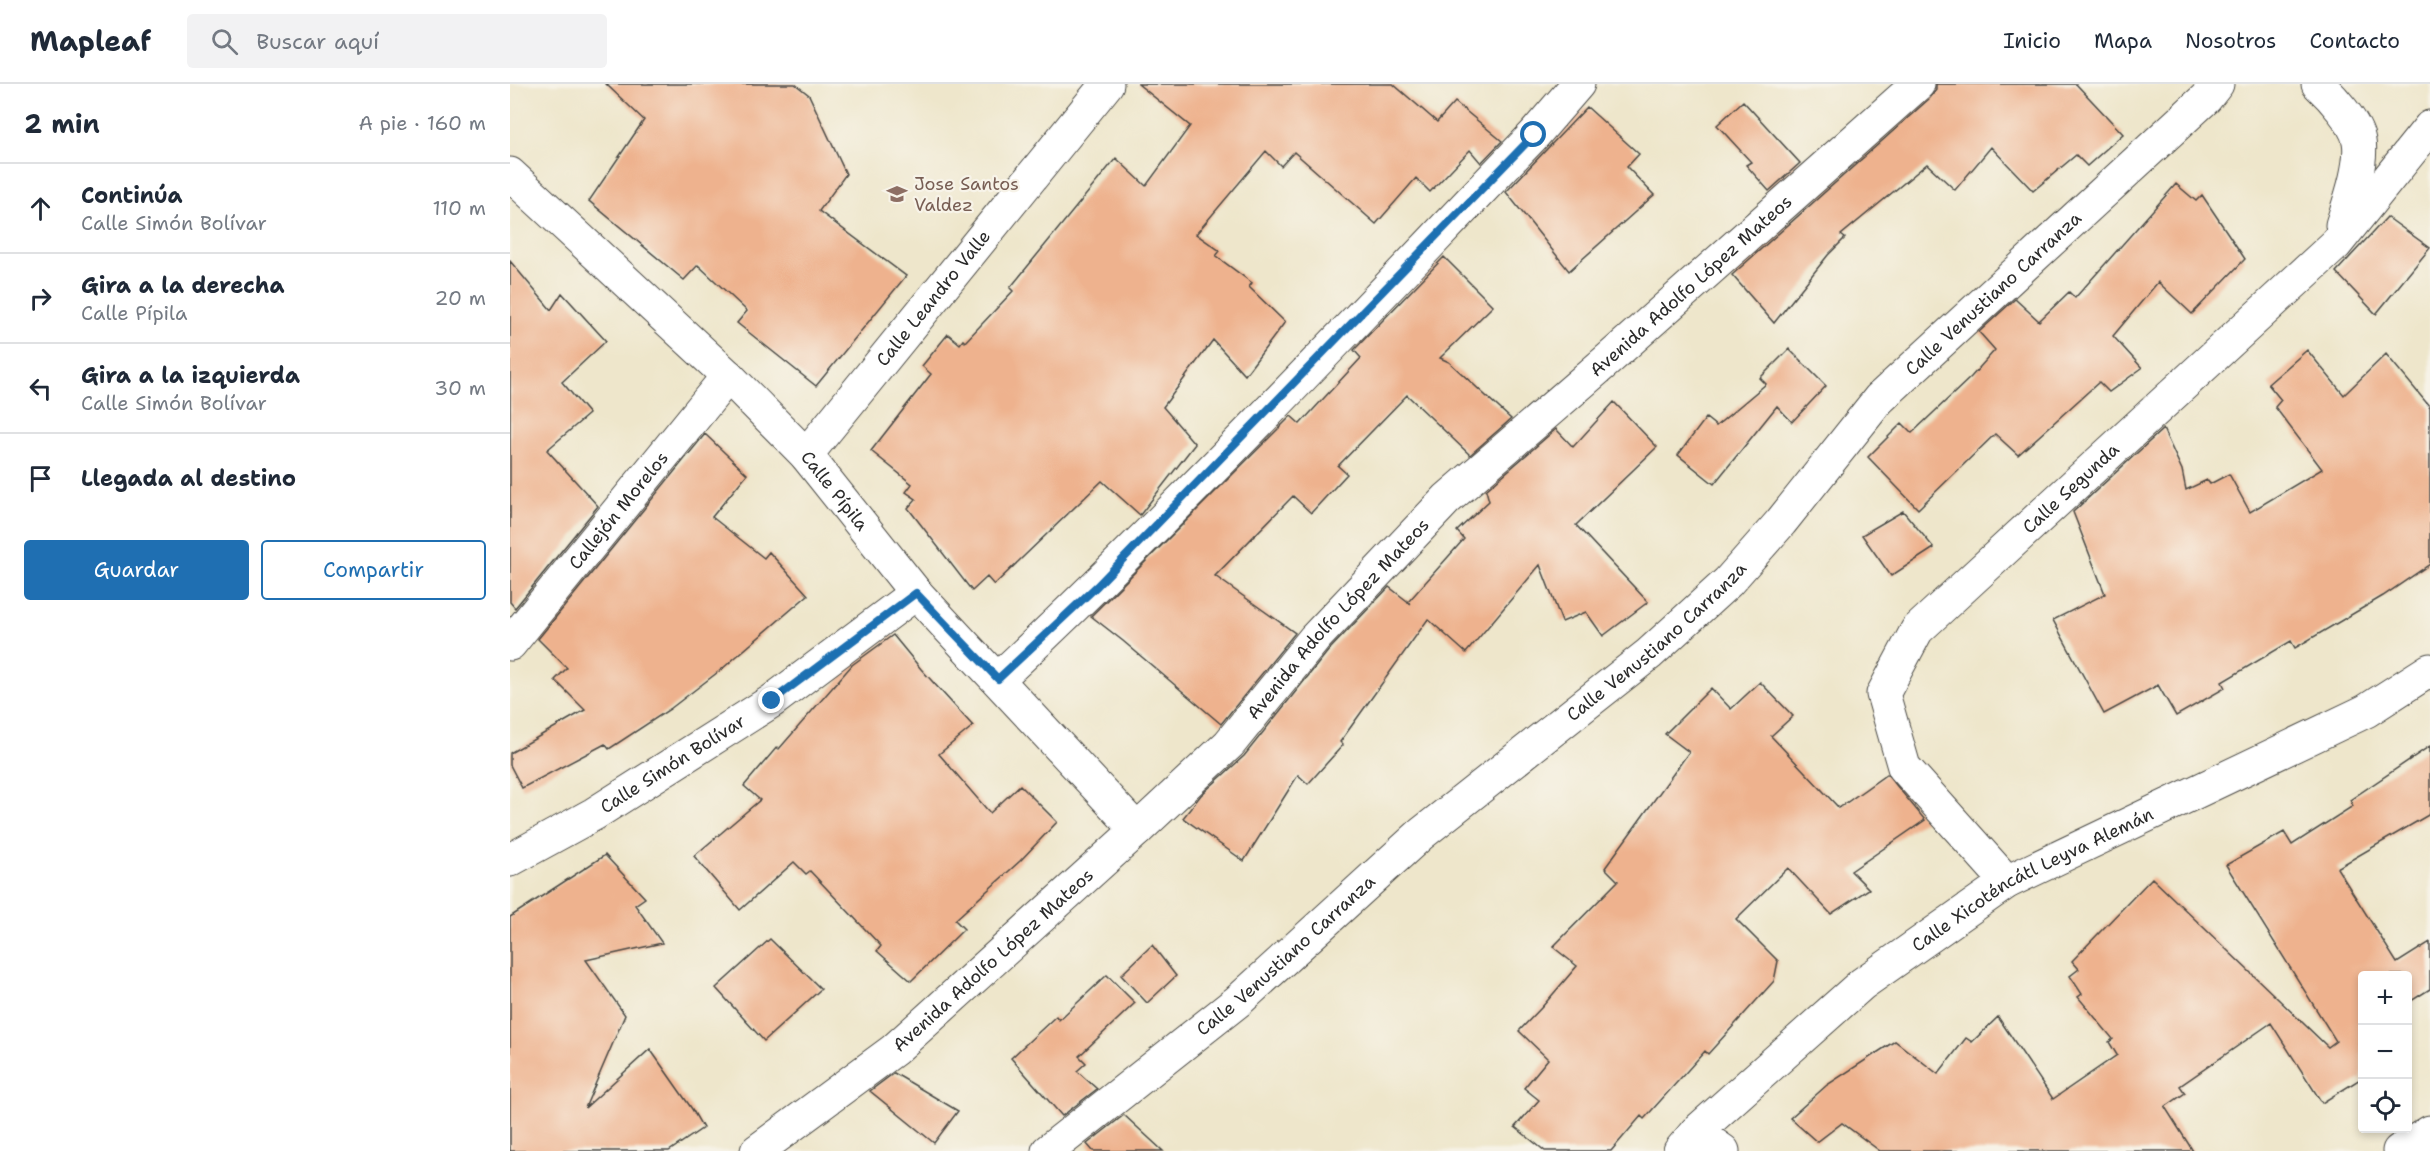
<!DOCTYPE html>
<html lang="es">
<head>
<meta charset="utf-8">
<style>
	:root { --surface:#fff; --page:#f2f2f3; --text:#1f2937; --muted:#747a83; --line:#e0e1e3; --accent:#1f6fb2 }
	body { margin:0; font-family:"Shantell Sans",sans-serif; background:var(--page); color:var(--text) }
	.controls { position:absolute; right:18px; bottom:18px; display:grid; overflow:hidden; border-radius:6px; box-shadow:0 3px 9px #0003 }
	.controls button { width:54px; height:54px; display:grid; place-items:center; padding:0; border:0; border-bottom:2px solid var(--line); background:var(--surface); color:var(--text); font:30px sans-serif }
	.stop { position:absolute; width:18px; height:18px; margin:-14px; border:4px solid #1f6fb2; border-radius:50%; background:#fff }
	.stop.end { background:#1f6fb2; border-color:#fff; box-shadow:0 2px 6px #0008 }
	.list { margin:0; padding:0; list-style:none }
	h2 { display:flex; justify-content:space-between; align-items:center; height:78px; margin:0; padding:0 24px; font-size:26px }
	h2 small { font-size:20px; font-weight:400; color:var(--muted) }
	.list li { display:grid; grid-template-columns:39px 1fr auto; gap:18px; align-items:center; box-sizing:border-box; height:90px; padding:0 24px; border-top:2px solid var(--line) }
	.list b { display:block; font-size:22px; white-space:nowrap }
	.list p { margin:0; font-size:20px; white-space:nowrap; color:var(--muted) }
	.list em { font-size:20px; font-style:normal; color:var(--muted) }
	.actions { display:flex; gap:12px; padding:18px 24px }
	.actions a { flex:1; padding:14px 0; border:2px solid var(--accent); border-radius:6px; text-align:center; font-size:21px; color:var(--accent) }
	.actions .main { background:var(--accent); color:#fff }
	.icon { flex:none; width:33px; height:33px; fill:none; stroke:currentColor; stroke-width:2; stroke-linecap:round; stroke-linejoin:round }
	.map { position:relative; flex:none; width:1920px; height:1067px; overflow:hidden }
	header { display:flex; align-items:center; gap:36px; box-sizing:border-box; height:84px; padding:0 30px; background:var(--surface); border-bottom:2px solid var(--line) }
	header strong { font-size:28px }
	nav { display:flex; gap:33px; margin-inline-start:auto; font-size:21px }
	.search { width:420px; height:54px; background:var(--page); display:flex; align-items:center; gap:15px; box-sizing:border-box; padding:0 21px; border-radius:6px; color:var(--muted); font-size:22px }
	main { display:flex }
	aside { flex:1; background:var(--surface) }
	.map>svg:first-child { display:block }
	.building { fill:#eeb28e }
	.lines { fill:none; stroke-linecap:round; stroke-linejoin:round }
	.minor-casing { stroke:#484743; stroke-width:35 }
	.minor { stroke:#fff; stroke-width:33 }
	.route { stroke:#1f6fb2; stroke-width:8 }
	.labels { text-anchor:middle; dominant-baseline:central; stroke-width:4.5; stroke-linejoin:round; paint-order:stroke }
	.education-label { font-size:18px; fill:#785e54; stroke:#f7f3e8; text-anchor:start }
	.street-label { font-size:18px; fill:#2b2b2b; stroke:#f7f3e8 }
</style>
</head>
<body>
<header>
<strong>Mapleaf</strong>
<div class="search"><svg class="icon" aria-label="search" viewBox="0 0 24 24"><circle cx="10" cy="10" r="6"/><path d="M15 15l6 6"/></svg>Buscar aquí</div>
<nav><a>Inicio</a><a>Mapa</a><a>Nosotros</a><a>Contacto</a></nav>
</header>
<main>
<aside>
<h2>2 min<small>A pie · 160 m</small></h2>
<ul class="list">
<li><svg class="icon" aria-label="ahead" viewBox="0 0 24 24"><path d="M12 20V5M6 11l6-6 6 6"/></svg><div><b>Continúa</b><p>Calle Simón Bolívar</p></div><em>110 m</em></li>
<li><svg class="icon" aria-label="right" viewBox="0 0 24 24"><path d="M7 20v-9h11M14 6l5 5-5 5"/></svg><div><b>Gira a la derecha</b><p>Calle Pípila</p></div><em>20 m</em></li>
<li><svg class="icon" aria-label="left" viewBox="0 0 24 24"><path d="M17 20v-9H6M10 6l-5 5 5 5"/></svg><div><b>Gira a la izquierda</b><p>Calle Simón Bolívar</p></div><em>30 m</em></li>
<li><svg class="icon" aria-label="arrive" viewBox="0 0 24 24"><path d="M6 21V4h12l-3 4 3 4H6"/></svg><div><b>Llegada al destino</b></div></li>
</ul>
<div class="actions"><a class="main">Guardar</a><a>Compartir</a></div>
</aside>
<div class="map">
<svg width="1920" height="1067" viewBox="0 0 1920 1067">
	<rect width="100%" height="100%" fill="#f7f3e8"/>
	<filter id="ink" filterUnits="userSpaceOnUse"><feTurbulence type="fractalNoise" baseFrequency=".0167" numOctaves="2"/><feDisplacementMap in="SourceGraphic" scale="12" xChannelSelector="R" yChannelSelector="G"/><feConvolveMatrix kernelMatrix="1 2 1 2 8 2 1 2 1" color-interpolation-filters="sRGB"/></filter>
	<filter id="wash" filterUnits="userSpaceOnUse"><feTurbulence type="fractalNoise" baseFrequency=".008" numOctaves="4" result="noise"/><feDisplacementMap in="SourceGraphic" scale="24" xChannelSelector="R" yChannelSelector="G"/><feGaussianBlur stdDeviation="1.35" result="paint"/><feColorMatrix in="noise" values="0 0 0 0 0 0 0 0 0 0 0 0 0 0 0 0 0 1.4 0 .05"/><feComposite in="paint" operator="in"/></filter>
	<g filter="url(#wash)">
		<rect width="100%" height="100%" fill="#eee6cb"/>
		<g id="blocks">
			<!-- building -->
			<path class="building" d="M96 0H285L299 11 336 90 309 127 396 192 306 302 227 239 237 227 188 181 174 196 79 117 134 36Z
				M628 0H883L927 38 945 18 992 57 971 79 960 66 920 108 906 94 866 140 784 68 771 82 756 67 686 150 710 167 706 172 742 199 739 203 775 238 735 291 703 256 653 323 685 360 630 431 592 397 484 501 477 493 462 507 398 424 406 415 396 408 402 400 361 367 421 290 412 282 438 250 450 260 453 256 455 258 503 207 500 204 606 74 636 102 680 42Z
				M1426 0H1566L1613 50 1577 82 1566 71 1523 107 1481 63 1445 106 1417 80 1331 151 1335 154 1318 171 1264 239 1222 191 1420 14 1426 6Z
				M1233 17 1290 79 1259 107 1236 81 1241 78 1207 41Z
				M1077 23 1129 70 1117 83 1144 111 1059 187 996 108Z
				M1666 100 1686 117 1692 111 1735 175 1682 230 1648 198 1603 252 1632 284 1599 308 1589 298 1508 371 1485 350 1408 425 1358 373 1392 339 1402 349 1461 293 1485 266 1469 248 1505 215 1529 237 1559 208 1565 214Z
				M1877 133 1920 164 1866 230 1826 188Z
				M934 173 983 222 930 274 939 278 1001 335 960 371 897 311 828 382 837 390 801 429 783 412 705 492 785 549 711 640 613 557 581 532 781 332 790 340 851 274 844 266Z
				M0 177 41 226 52 209 96 257 52 298 79 330 37 366 88 422 5 524 0 518Z
				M1279 265 1316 302 1282 338 1267 322 1204 400 1168 371 1196 334 1206 342 1256 300 1250 294Z
				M1797 266 1834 311 1876 270 1920 323V480L1873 512 1785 564 1781 557 1712 598 1715 604 1666 632 1648 601 1594 630 1543 536 1595 510 1563 428 1653 345 1672 386 1676 406 1697 396 1700 400 1719 390 1740 428 1812 385 1765 323 1771 316 1758 300Z
				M1104 318 1147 363 1066 441 1138 518 1093 552 1076 528 1052 538 1030 481 956 569 918 535 830 658 833 661 798 700 788 691 734 777 673 734 691 711 734 672 819 566 879 503 901 520 898 518 954 455 947 447 979 417 976 406 1046 345 1063 363Z
				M195 350 237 390 202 433 254 474 259 468 298 511 212 585 160 625 99 665 95 660 12 704 0 681V669L75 626 45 596 57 584 28 555Z
				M1393 427 1424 464 1381 492 1352 451Z
				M383 551 411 585 463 642 429 670 480 729 510 701 547 738 510 777 445 836 454 845 401 897 367 867 371 862 300 787 296 790 284 778 230 826 184 772 250 716 234 702 267 663 269 665 342 581Z
				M1250 598 1283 632 1261 652 1329 724 1377 690 1415 736 1341 787 1359 805 1321 830 1278 784 1226 835 1268 877 1264 897 1198 970 1195 967 1134 1035 1131 1032 1101 1067H1035L1005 1043 1029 1016 1014 1004 1038 975 1009 947 1032 923 1067 882 1043 863 1108 797 1095 784 1179 668 1155 650 1201 604 1221 625Z
				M1920 662V730L1827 784 1887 879 1920 858V905L1898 919V891H1852V999L1850 995 1812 1019 1761 939 1670 1002 1675 1009 1655 1023 1683 1067H1370L1332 1039 1307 1058 1280 1034 1317 1001 1385 957 1428 990 1456 954 1462 958 1488 933 1543 1015 1607 971 1599 958 1603 955 1568 913 1572 910 1560 892 1569 885 1562 877 1642 794 1818 963 1826 957 1716 781 1774 748 1782 761 1843 722 1840 716Z
				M95 771 135 814 125 821 152 859 76 876 115 931 75 1024 140 965 182 1025 193 1044 159 1067H0V833Z
				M260 855 311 905 254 957 206 904Z
				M642 861 666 892 637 919 611 891Z
				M597 891 625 919 569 972 576 979 567 987 587 1005 552 1032 501 974 546 932 549 936Z
				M384 989 448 1027 424 1059 360 1007Z
				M614 1031 653 1067H583L577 1060Z"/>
		</g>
	</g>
	<g filter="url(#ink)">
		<use href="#blocks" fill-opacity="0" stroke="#484743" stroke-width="1.5"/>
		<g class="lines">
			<!-- minor casing -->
			<g class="minor-casing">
				<g id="minor">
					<path d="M1808 0C1821 12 1846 39 1849 57 1853 80 1839 119 1832 141"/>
					<path id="s1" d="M0 90 218 292 296 371 406 509 627 746"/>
					<path id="s2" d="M296 371 597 0"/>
					<path id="s3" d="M0 560 218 292"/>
					<path d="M488 595C674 421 847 235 1024 51L1068 0"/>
					<path id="s4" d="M0 776 84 730 262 617 406 509"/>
					<path id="s5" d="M1497 798 1394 683 1373 610 1407 546 1826 160 1920 43"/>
					<path d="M1186 1048 1213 1067"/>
					<path id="s6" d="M247 1067 384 966 627 746 719 660 805 554 937 415 1100 274 1408 0"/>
					<path id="s7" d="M538 1067 728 917 910 751 1139 570 1218 498 1271 438 1369 315 1696 14 1707 0"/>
					<path id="s8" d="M1170 1067 1186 1048 1352 900 1497 798 1856 627 1920 586"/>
					<path d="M1889 1067 1920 1048"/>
				</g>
			</g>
			<!-- minor -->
			<use href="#minor" class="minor"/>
		</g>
	</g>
	<g class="lines" filter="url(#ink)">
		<!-- route -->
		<path class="route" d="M262 617 406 509 488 595 587 502 1024 51"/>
	</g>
	<!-- icons -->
	<defs>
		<g id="school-bare" transform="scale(1.62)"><path d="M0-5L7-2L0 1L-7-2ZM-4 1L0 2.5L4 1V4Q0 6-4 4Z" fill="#8d6e63" stroke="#f7f3e8" stroke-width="2.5" paint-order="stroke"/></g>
	</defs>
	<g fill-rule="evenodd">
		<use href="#school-bare" x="387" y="110"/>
	</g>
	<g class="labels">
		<!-- education labels -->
		<g class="education-label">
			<text x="404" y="100">Jose Santos<tspan x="404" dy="21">Valdez</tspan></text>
		</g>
		<!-- street labels -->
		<g class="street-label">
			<text stroke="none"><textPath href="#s6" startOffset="1276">Avenida Adolfo López Mateos</textPath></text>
			<text stroke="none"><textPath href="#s7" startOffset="1280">Calle Venustiano Carranza</textPath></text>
			<text stroke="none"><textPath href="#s2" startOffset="202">Calle Leandro Valle</textPath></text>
			<text stroke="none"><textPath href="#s5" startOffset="512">Calle Segunda</textPath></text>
			<text stroke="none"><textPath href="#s1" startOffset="454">Calle Pípila</textPath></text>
			<text stroke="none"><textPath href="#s3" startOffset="172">Callejón Morelos</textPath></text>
			<text stroke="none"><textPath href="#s6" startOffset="790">Avenida Adolfo López Mateos</textPath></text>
			<text stroke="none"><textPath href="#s7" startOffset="794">Calle Venustiano Carranza</textPath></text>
			<text stroke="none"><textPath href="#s4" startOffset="189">Calle Simón Bolívar</textPath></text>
			<text stroke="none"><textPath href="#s8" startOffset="448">Calle Xicoténcátl Leyva Alemán</textPath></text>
			<text stroke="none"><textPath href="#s7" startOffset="308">Calle Venustiano Carranza</textPath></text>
			<text stroke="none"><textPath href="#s6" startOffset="304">Avenida Adolfo López Mateos</textPath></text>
		</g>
	</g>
</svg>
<div class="controls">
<button>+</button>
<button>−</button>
<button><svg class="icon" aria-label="locate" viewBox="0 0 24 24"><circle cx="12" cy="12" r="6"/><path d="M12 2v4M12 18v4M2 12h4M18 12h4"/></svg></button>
</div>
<div class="stop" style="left:1024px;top:51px"></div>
<div class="stop end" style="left:262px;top:617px"></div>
</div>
</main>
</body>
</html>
